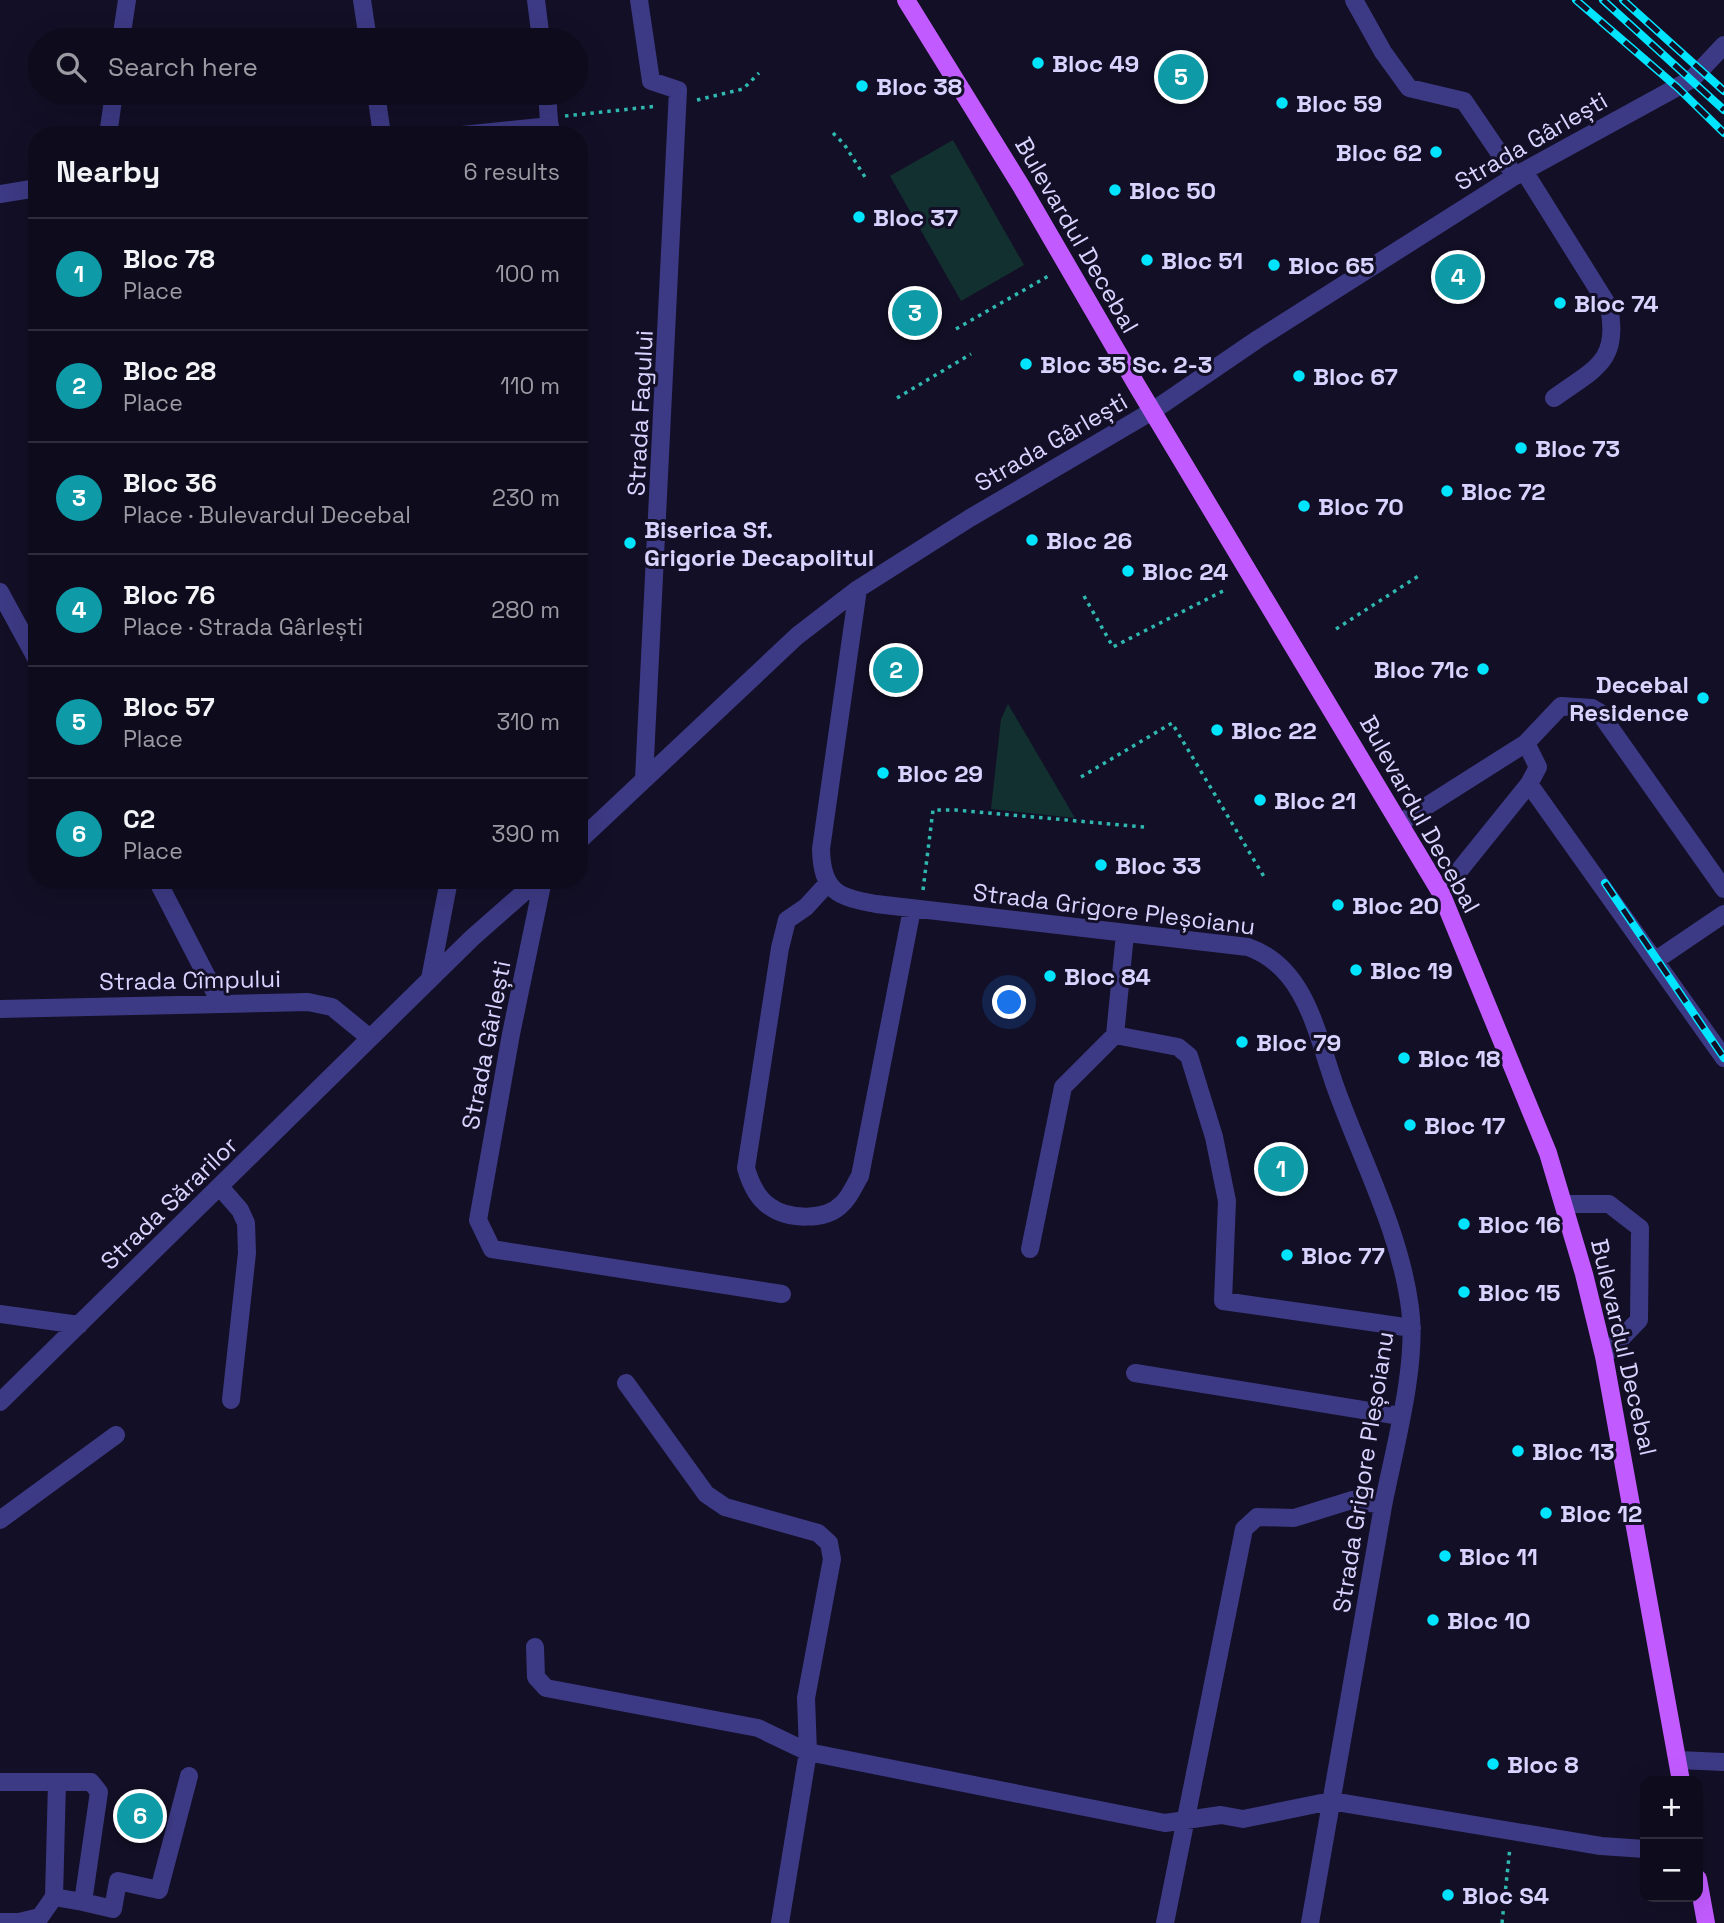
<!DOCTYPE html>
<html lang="en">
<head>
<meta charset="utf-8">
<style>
	:root { --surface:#0e0b1c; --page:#1c1929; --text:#f1f3f6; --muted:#9b9ba3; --line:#2e2b3b; --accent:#00e5ff }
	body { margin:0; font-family:"Space Grotesk",sans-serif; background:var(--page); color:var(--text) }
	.controls { position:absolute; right:21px; bottom:21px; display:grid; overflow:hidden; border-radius:14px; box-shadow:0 7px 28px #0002 }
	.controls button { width:63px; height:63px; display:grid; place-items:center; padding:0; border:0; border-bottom:2px solid var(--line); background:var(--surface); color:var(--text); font:35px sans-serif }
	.you { position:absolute; left:1010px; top:1003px; width:24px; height:24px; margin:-18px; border:5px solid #fff; border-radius:50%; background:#1a73e8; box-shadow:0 0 0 10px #1a73e833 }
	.badge { display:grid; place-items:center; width:46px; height:46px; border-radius:50%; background:var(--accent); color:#fff; font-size:23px; font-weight:700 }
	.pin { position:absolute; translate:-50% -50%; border:4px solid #fff; box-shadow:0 2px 7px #0006 }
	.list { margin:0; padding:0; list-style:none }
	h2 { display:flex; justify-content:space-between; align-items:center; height:91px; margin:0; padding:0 28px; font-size:30px }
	h2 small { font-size:23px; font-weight:400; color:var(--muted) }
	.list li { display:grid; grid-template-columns:46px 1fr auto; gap:21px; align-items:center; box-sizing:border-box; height:112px; padding:0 28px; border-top:2px solid var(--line) }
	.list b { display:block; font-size:26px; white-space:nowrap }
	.list p { margin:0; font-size:23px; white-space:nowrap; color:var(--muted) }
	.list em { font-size:23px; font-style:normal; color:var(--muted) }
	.icon { flex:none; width:38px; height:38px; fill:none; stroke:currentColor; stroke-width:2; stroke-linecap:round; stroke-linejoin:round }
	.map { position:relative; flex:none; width:1724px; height:1923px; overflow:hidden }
	.search { position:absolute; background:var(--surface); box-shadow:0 7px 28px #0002; left:28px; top:28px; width:560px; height:77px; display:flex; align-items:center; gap:18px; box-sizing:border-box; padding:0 24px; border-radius:38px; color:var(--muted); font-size:26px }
	.panel { position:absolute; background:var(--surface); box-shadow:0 7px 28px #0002; left:28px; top:126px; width:560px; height:763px; border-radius:28px }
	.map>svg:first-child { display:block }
	.green { fill:#12302f }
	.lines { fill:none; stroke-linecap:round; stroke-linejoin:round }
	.path { stroke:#2fb8b0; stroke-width:3.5; stroke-dasharray:3.5 5; stroke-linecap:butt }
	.minor { stroke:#3d3a85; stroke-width:18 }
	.major { stroke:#c25bff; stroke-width:18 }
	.rail-casing { stroke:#00e5ff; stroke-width:8 }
	.rail { stroke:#130f26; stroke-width:5; stroke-dasharray:16; stroke-linecap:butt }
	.poi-dot { fill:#00e5ff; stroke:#130f26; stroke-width:2.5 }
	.labels { text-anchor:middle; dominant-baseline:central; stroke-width:6; stroke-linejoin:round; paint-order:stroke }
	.poi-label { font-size:24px; font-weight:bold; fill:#d9d4ff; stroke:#130f26; text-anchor:start }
	.street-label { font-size:24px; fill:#d9d4ff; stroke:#130f26 }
</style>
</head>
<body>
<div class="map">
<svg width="1724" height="1923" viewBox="0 0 1724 1923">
	<rect width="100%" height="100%" fill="#130f26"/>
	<!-- green -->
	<path class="green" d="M953 140 1024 265 961 301 890 176Z
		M1008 704 1075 818 991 809 1001 719Z"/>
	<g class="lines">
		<!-- path -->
		<path class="path" d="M697 100 743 89 759 73
			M565 116 658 106
			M833 133 844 144 865 177
			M956 329 1050 275
			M897 398 971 354
			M1084 596 1113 647 1223 591
			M1336 629 1420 575
			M1081 777 1172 723 1266 880
			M923 890 933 810H956L1144 827
			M1502 1923 1510 1847"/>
		<!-- minor -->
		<path class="minor" d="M362 0 368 40
			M536 0 541 40
			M639 0 651 81 678 90 644 779
			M1354 0 1383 52 1409 88 1464 101 1515 176
			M121 40 127 0
			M376 93 382 135
			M547 93 550 135
			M108 135 114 93
			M462 135 550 126
			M1524 171 1609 307C1620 362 1594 369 1554 398
			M0 194 37 188
			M858 589 821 849C822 892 838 897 876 904L1248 947C1305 967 1316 1031 1334 1083 1360 1157 1400 1230 1410 1308 1418 1365 1394 1449 1383 1506 1359 1645 1335 1784 1310 1923
			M0 592 37 660
			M1529 784 1724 1058
			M1400 823 1526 743 1561 706 1592 708 1599 712 1724 889
			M579 841 797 636 858 589 970 518 1154 410 1258 339 1515 176 1692 79 1724 45
			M157 880 221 1004
			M543 880 511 1034 478 1220 492 1249 782 1294
			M827 884 806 907 787 920 780 948 746 1168C750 1182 756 1197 769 1206 788 1220 826 1221 842 1204 850 1197 855 1184 860 1176L912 909
			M1441 893 1529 784 1538 767 1526 743
			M1656 960 1724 914
			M430 979 449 880
			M0 1009 308 1002 332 1007 370 1038
			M1115 1035 1178 1047 1189 1056 1214 1137 1227 1201 1223 1301 1412 1328
			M220 1187 240 1210 246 1223 247 1253 231 1400
			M1565 1204H1609L1640 1228 1639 1320 1604 1356
			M1030 1249 1063 1087 1115 1035 1125 934
			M0 1314 79 1325
			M1135 1373 1400 1416
			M0 1402 472 938 538 880
			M0 1520 116 1435
			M535 1647 536 1677 546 1688 758 1728 808 1752 806 1698 832 1559 829 1543 818 1533 725 1507 706 1494 626 1383
			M1678 1760 1724 1762
			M0 1782H57L54 1897 40 1917 19 1922H0
			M54 1897 83 1902 99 1792 91 1782H57
			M83 1902 113 1909 118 1881 159 1890 189 1776
			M780 1923 808 1752 1165 1823 1221 1815 1243 1819 1331 1801 1601 1846 1645 1849
			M1165 1923 1244 1529 1257 1517 1294 1518 1352 1500 1383 1505"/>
		<!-- major -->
		<path class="major" d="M906 0 1021 186 1136 384 1441 893 1548 1153 1584 1274 1604 1356 1681 1781
			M1698 1879 1706 1923"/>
		<!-- rail casing -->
		<g class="rail-casing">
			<path id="rail" d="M1576 0 1678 88 1724 133
				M1603 0 1724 110
				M1623 0 1724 91
				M1605 883 1724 1058"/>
		</g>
		<!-- rail -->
		<use href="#rail" class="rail"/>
	</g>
	<!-- markers -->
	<g class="poi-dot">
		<circle cx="1038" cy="63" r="7"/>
		<circle cx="862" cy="86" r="7"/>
		<circle cx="1282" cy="103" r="7"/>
		<circle cx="1436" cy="152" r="7"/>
		<circle cx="1115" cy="190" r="7"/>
		<circle cx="859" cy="217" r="7"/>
		<circle cx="1147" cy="260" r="7"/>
		<circle cx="1274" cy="265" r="7"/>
		<circle cx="1560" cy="303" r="7"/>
		<circle cx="1026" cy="364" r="7"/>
		<circle cx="1299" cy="376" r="7"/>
		<circle cx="1521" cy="448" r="7"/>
		<circle cx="1447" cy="491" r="7"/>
		<circle cx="1304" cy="506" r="7"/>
		<circle cx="1032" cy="540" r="7"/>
		<circle cx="630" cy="543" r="7"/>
		<circle cx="1128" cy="571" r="7"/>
		<circle cx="1483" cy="669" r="7"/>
		<circle cx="1703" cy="698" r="7"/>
		<circle cx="1217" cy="730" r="7"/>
		<circle cx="883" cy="773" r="7"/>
		<circle cx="1260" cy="800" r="7"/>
		<circle cx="1101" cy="865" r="7"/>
		<circle cx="1338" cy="905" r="7"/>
		<circle cx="1356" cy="970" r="7"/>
		<circle cx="1050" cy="976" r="7"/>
		<circle cx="1242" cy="1042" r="7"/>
		<circle cx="1404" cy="1058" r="7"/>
		<circle cx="1410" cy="1125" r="7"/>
		<circle cx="1464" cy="1224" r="7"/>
		<circle cx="1287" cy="1255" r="7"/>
		<circle cx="1464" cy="1292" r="7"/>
		<circle cx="1518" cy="1451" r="7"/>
		<circle cx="1546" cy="1513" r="7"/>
		<circle cx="1445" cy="1556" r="7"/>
		<circle cx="1433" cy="1620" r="7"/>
		<circle cx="1493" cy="1764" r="7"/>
		<circle cx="1448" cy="1895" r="7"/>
	</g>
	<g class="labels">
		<!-- poi labels -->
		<g class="poi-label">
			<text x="1052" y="63">Bloc 49</text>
			<text x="876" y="86">Bloc 38</text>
			<text x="1296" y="103">Bloc 59</text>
			<text x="1422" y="152" text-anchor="end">Bloc 62</text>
			<text x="1129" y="190">Bloc 50</text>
			<text x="873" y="217">Bloc 37</text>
			<text x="1161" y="260">Bloc 51</text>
			<text x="1288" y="265">Bloc 65</text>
			<text x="1574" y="303">Bloc 74</text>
			<text x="1040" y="364">Bloc 35 Sc. 2-3</text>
			<text x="1313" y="376">Bloc 67</text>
			<text x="1535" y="448">Bloc 73</text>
			<text x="1461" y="491">Bloc 72</text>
			<text x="1318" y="506">Bloc 70</text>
			<text x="644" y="529">Biserica Sf.<tspan x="644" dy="28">Grigorie Decapolitul</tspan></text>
			<text x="1046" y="540">Bloc 26</text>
			<text x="1142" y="571">Bloc 24</text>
			<text x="1469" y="669" text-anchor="end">Bloc 71c</text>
			<text x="1689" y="684" text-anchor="end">Decebal<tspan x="1689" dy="28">Residence</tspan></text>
			<text x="1231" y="730">Bloc 22</text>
			<text x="897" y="773">Bloc 29</text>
			<text x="1274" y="800">Bloc 21</text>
			<text x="1115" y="865">Bloc 33</text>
			<text x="1352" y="905">Bloc 20</text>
			<text x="1370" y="970">Bloc 19</text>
			<text x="1064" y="976">Bloc 84</text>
			<text x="1256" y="1042">Bloc 79</text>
			<text x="1418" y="1058">Bloc 18</text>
			<text x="1424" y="1125">Bloc 17</text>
			<text x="1478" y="1224">Bloc 16</text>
			<text x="1301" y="1255">Bloc 77</text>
			<text x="1478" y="1292">Bloc 15</text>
			<text x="1532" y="1451">Bloc 13</text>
			<text x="1560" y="1513">Bloc 12</text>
			<text x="1459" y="1556">Bloc 11</text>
			<text x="1447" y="1620">Bloc 10</text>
			<text x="1507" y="1764">Bloc 8</text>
			<text x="1462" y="1895">Bloc S4</text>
		</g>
		<!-- street labels -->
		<g class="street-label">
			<text transform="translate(1531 141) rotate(-30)">Strada Gârlești</text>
			<text transform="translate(1077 235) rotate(60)">Bulevardul Decebal</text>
			<text transform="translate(640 413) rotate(-87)">Strada Fagului</text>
			<text transform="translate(1051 442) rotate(-30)">Strada Gârlești</text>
			<text transform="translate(1420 814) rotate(61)">Bulevardul Decebal</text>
			<text transform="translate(1114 909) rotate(7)">Strada Grigore Pleșoianu</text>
			<text transform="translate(190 980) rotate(-1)">Strada Cîmpului</text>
			<text transform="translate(486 1045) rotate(-79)">Strada Gârlești</text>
			<text transform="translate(169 1203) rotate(-44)">Strada Sărarilor</text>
			<text transform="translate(1624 1347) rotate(77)">Bulevardul Decebal</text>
			<text transform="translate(1363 1472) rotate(-81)">Strada Grigore Pleșoianu</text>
		</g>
	</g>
</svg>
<div class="controls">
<button>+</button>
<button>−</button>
</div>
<div class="you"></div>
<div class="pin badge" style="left:1281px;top:1169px;background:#0f9aa8">1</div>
<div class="pin badge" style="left:896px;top:670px;background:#0f9aa8">2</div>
<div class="pin badge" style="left:915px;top:313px;background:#0f9aa8">3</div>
<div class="pin badge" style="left:1458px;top:277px;background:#0f9aa8">4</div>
<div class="pin badge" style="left:1181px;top:77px;background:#0f9aa8">5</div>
<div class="pin badge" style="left:140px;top:1816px;background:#0f9aa8">6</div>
<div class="search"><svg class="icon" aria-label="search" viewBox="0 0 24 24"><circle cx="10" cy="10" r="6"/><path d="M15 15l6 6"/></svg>Search here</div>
<section class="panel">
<h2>Nearby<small>6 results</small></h2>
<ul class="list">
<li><span class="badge" style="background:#0f9aa8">1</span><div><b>Bloc 78</b><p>Place</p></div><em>100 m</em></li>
<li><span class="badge" style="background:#0f9aa8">2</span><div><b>Bloc 28</b><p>Place</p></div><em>110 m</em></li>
<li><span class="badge" style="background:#0f9aa8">3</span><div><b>Bloc 36</b><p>Place · Bulevardul Decebal</p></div><em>230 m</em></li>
<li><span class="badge" style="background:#0f9aa8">4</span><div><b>Bloc 76</b><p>Place · Strada Gârlești</p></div><em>280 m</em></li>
<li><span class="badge" style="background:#0f9aa8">5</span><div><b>Bloc 57</b><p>Place</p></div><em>310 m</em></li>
<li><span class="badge" style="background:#0f9aa8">6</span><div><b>C2</b><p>Place</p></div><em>390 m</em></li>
</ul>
</section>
</div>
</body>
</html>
